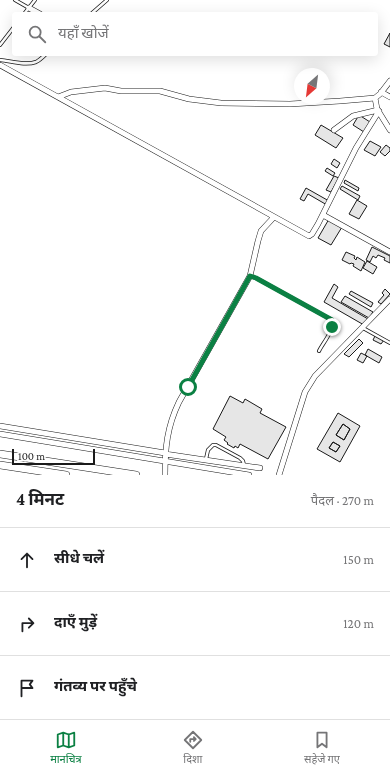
<!DOCTYPE html>
<html lang="hi">
<head>
<meta charset="utf-8">
<style>
	:root { --surface:#fff; --page:#f6f6f6; --text:#202124; --muted:#757577; --line:#e0e0e0; --accent:#0b8043 }
	body { margin:0; font-family:"Crimson Pro","Noto Sans Devanagari",serif; background:var(--page); color:var(--text) }
	.compass { position:absolute; left:294px; top:68px; width:36px; height:36px; border-radius:50%; background:var(--surface); box-shadow:0 4px 16px #0002; rotate:208deg }
	.scale { position:absolute; left:12px; bottom:10px; width:83px; box-sizing:border-box; padding-left:4px; border:2px solid #1a1a1a; border-top:0; font-size:11px; line-height:14px; white-space:nowrap; color:#1a1a1a; -webkit-text-stroke:3px #fff; paint-order:stroke }
	.stop { position:absolute; width:12px; height:12px; margin:-9px; border:3px solid #0b8043; border-radius:50%; background:#fff }
	.stop.end { background:#0b8043; border-color:#fff; box-shadow:0 1px 4px #0008 }
	.list { margin:0; padding:0; list-style:none }
	h2 { display:flex; justify-content:space-between; align-items:center; height:52px; margin:0; padding:0 16px; font-size:17px }
	h2 small { font-size:13px; font-weight:400; color:var(--muted) }
	.list li { display:grid; grid-template-columns:26px 1fr auto; gap:12px; align-items:center; box-sizing:border-box; height:64px; padding:0 16px; border-top:1px solid var(--line) }
	.list b { display:block; font-size:15px; white-space:nowrap }
	.list em { font-size:13px; font-style:normal; color:var(--muted) }
	.icon { flex:none; width:22px; height:22px; fill:none; stroke:currentColor; stroke-width:2; stroke-linecap:round; stroke-linejoin:round }
	.map { position:relative; flex:none; width:390px; height:475px; overflow:hidden }
	.search { position:absolute; background:var(--surface); box-shadow:0 4px 16px #0002; left:12px; right:12px; top:12px; height:44px; display:flex; align-items:center; gap:10px; box-sizing:border-box; padding:0 14px; border-radius:4px; color:var(--muted); font-size:15px }
	.sheet { height:244px; background:var(--surface) }
	nav { display:flex; justify-content:space-around; align-items:center; box-sizing:border-box; height:56px; border-top:1px solid var(--line); background:var(--surface); font-size:11px; color:var(--muted) }
	nav a { display:grid; justify-items:center; gap:2px }
	nav .on { color:var(--accent) }
	.map>svg:first-child { display:block }
	.building { fill:#e6e6e6; stroke:#1a1a1a; fill-rule:evenodd }
	.lines { fill:none; stroke-linecap:round; stroke-linejoin:round }
	.lane-casing { stroke:#1a1a1a; stroke-width:4 }
	.street-casing { stroke:#1a1a1a; stroke-width:6 }
	.secondary-casing { stroke:#1a1a1a; stroke-width:8 }
	.lane { stroke:#fff; stroke-width:2.5 }
	.street { stroke:#fff; stroke-width:5 }
	.secondary { stroke:#fff; stroke-width:7 }
	.route { stroke:#0b8043; stroke-width:5 }
</style>
</head>
<body>
<div class="map">
<svg width="390" height="475" viewBox="0 0 390 475">
	<rect width="100%" height="100%" fill="#fff"/>
	<!-- building -->
	<path class="building" d="M390 33V47L384 44Z
		M359 115 370 122 364 132 353 125Z
		M321 125 343 138 336 148 315 135Z
		M370 141 381 147 375 156 364 150Z
		M386 145 390 148V151L385 156 380 152Z
		M334 159 340 163 337 168 331 164Z
		M327 168 335 173 333 176 325 171Z
		M334 176 339 178 331 192 326 190Z
		M345 180 359 188 358 191 344 183Z
		M342 186 360 196 358 200 340 189Z
		M306 188 329 201 327 205 308 194 304 201 300 199Z
		M357 200 367 206 359 219 349 214Z
		M329 219 342 227 331 245 318 238Z
		M372 247 390 256V263L384 260 385 258 378 255 376 258 373 256 370 262 366 260Z
		M346 252 355 256 354 258 356 260 357 257 365 262 361 271 353 266 354 264 351 263 350 264 342 260Z
		M367 261 377 267 373 274 363 268Z
		M334 284 338 287 332 298 368 319 364 325 324 302Z
		M385 289 390 294 381 304 378 302 384 295 382 293Z
		M351 291 373 303 371 307 349 294Z
		M345 296 373 312 369 318 341 302Z
		M375 336 384 340 381 344 373 340Z
		M359 339 363 343 349 357 344 354Z
		M368 349 382 357 379 363 365 355Z
		M361 353 367 356 363 363 357 360Z
		M230 396 243 403 245 399 262 409 260 413 286 427 268 459 240 444 238 448 235 446 234 448 227 444 228 443 224 440 226 437 213 429Z
		M338 413 360 426 340 462 317 449ZM343 424 350 429 344 440 336 435ZM333 442 340 446 336 452 329 448Z
		M343 424 350 429 344 440 336 435Z
		M333 442 340 446 336 452 329 448Z"/>
	<g class="lines">
		<!-- lane casing -->
		<g class="lane-casing">
			<path id="lane" d="M15 0 29 8
				M24 14 35 0
				M91 14 107 0
				M0 45 14 27
				M0 60C11 61 25 66 36 62 40 60 43 57 46 54
				M250 276 256 278 332 320C335 329 323 343 319 351
				M363 328 390 343
				M206 459 208 450 213 445H216L240 458 243 461 244 465"/>
		</g>
		<!-- street casing -->
		<g class="street-casing">
			<path id="street" d="M29 8 40 14
				M0 65 309 236 312 234 318 224 356 148 379 111
				M381 92 390 97
				M58 97 71 92 105 88 121 91H160L189 99 221 103 290 104 340 101 375 98 380 94 390 81
				M375 98 377 109 390 130
				M334 130 353 116 378 110
				M323 215 390 252
				M0 426 165 453
				M0 434 249 475
				M165 454 260 468
				M165 475C165 448 167 427 179 402L250 276 258 241 261 231 274 217
				M279 475 305 392 315 376 390 299"/>
		</g>
		<!-- secondary casing -->
		<g class="secondary-casing">
			<path id="secondary" d="M0 454 136 475
				M0 465 66 475"/>
		</g>
		<!-- lane -->
		<use href="#lane" class="lane"/>
		<!-- street -->
		<use href="#street" class="street"/>
		<!-- secondary -->
		<use href="#secondary" class="secondary"/>
	</g>
	<g class="lines">
		<!-- route -->
		<path class="route" d="M188 387 250 276 256 278 332 320 333 324 332 327"/>
	</g>
</svg>
<svg class="compass" viewBox="-18 -18 36 36"><path d="M0-13l5 13h-10z" fill="#e53935"/><path d="M0 13l5-13h-10z" fill="#757577"/></svg>
<div class="scale">100 m</div>
<div class="stop" style="left:188px;top:387px"></div>
<div class="stop end" style="left:332px;top:327px"></div>
<div class="search"><svg class="icon" aria-label="search" viewBox="0 0 24 24"><circle cx="10" cy="10" r="6"/><path d="M15 15l6 6"/></svg>यहाँ खोजें</div>
</div>
<section class="sheet">
<h2>4 मिनट<small>पैदल · 270 m</small></h2>
<ul class="list">
<li><svg class="icon" aria-label="ahead" viewBox="0 0 24 24"><path d="M12 20V5M6 11l6-6 6 6"/></svg><div><b>सीधे चलें</b></div><em>150 m</em></li>
<li><svg class="icon" aria-label="right" viewBox="0 0 24 24"><path d="M7 20v-9h11M14 6l5 5-5 5"/></svg><div><b>दाएँ मुड़ें</b></div><em>120 m</em></li>
<li><svg class="icon" aria-label="arrive" viewBox="0 0 24 24"><path d="M6 21V4h12l-3 4 3 4H6"/></svg><div><b>गंतव्य पर पहुँचे</b></div></li>
</ul>
</section>
<nav>
<a class="on"><svg class="icon" aria-label="map" viewBox="0 0 24 24"><path d="M3 6l6-2 6 2 6-2v14l-6 2-6-2-6 2zM9 4v14M15 6v14"/></svg>मानचित्र</a>
<a><svg class="icon" aria-label="directions" viewBox="0 0 24 24"><path d="M12 3l9 9-9 9-9-9zM9 14v-3h6M13 9l2 2-2 2"/></svg>दिशा</a>
<a><svg class="icon" aria-label="saved" viewBox="0 0 24 24"><path d="M7 4h10v16l-5-4-5 4z"/></svg>सहेजे गए</a>
</nav>
</body>
</html>
